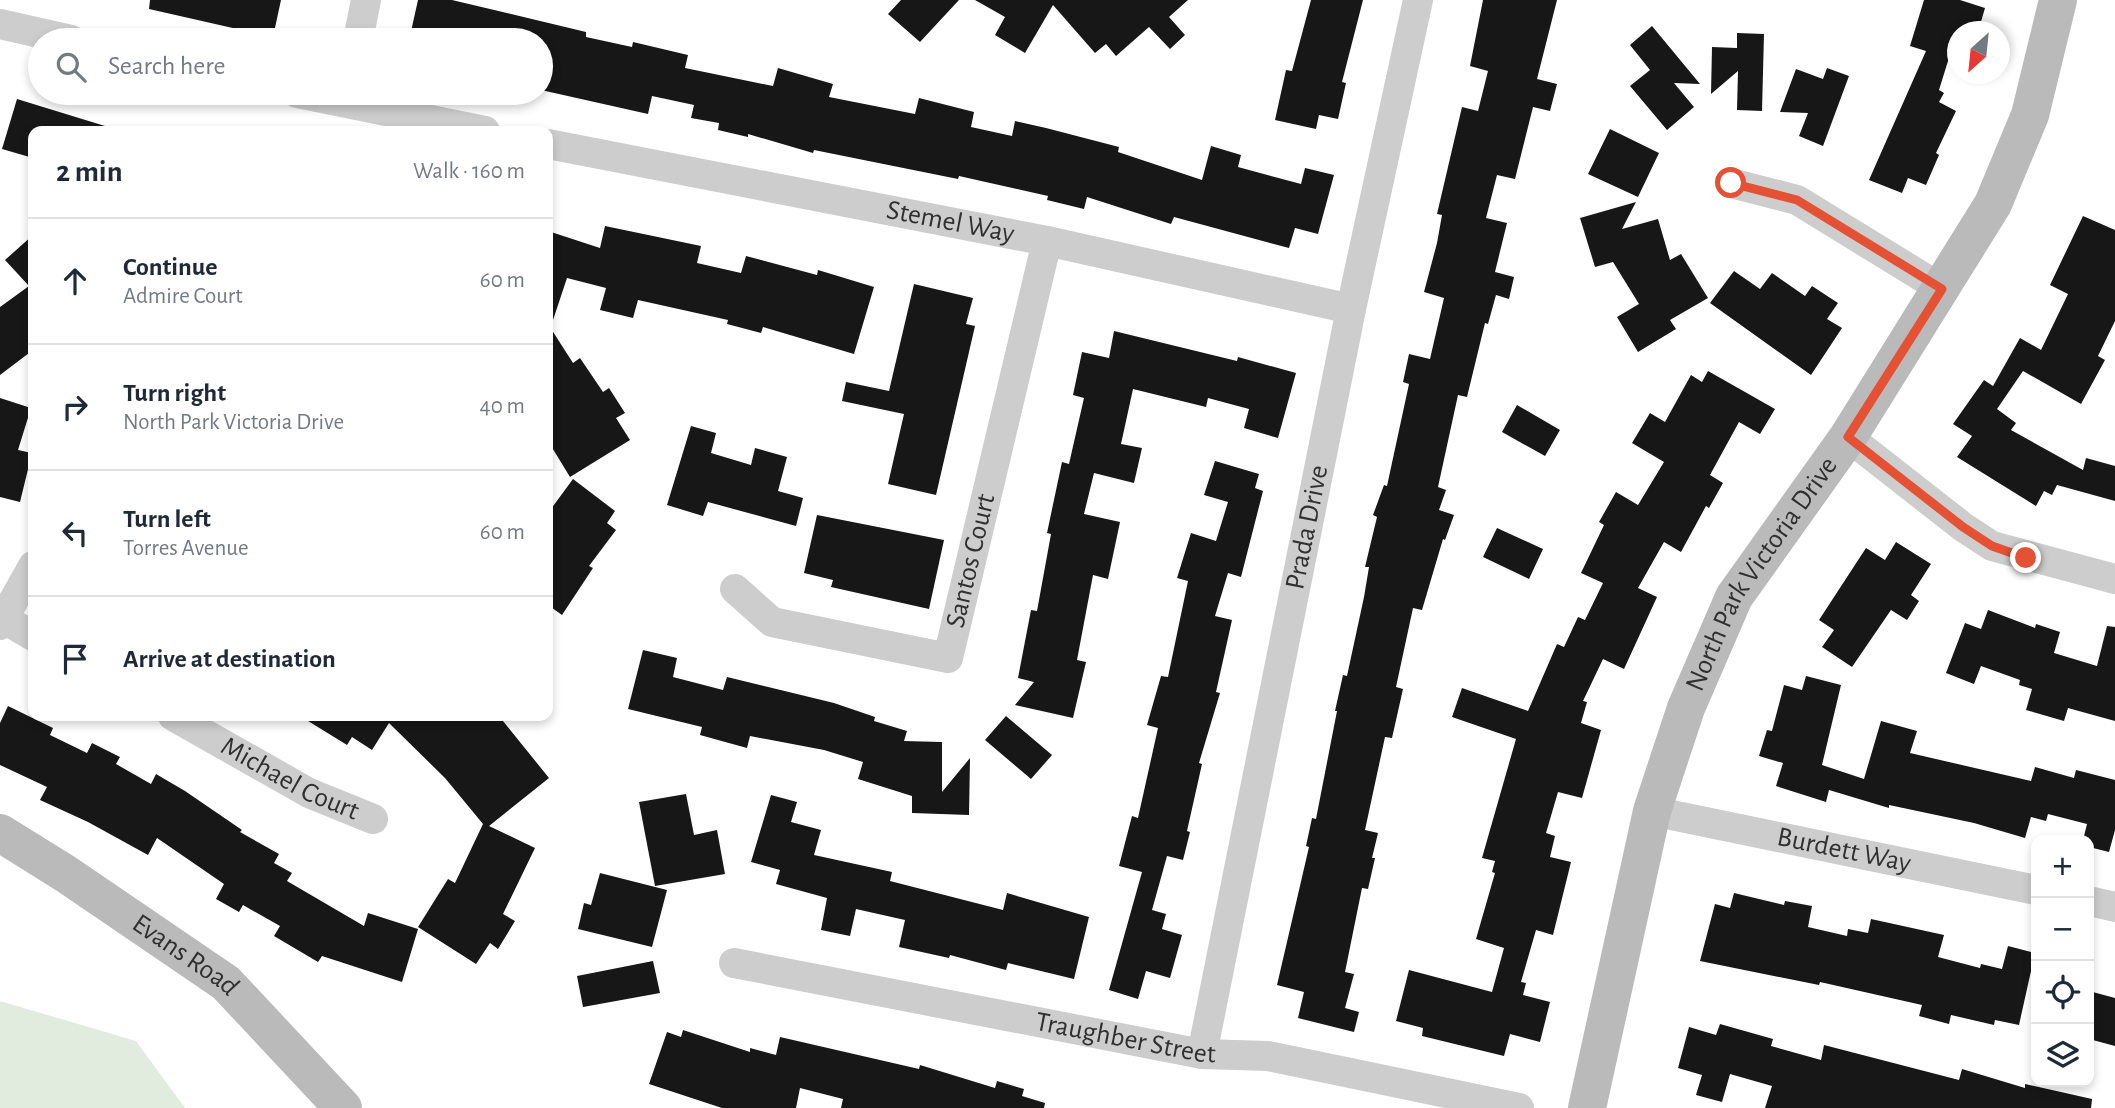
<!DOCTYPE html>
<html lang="en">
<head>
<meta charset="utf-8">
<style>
	:root { --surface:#fff; --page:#f6f6f7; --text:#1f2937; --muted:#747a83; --line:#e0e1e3 }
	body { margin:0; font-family:"Alegreya Sans",sans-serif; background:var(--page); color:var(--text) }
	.controls { position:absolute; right:21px; bottom:21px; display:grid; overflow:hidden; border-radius:14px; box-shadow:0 4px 10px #0003 }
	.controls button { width:63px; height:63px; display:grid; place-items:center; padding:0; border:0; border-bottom:2px solid var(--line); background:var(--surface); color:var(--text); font:35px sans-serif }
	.compass { position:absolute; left:1947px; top:21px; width:63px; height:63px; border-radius:50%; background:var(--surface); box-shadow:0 4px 10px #0003; rotate:207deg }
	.stop { position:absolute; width:21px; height:21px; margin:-16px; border:5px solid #e45134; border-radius:50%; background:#fff }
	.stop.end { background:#e45134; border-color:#fff; box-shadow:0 2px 7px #0008 }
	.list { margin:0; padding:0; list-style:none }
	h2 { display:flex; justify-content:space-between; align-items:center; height:91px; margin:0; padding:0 28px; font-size:30px }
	h2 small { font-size:23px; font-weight:400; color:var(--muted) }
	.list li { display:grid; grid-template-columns:46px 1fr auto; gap:21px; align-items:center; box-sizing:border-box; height:126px; padding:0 28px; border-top:2px solid var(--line) }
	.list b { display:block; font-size:26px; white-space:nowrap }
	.list p { margin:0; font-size:23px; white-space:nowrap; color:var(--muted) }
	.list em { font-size:23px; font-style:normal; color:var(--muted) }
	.icon { flex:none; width:38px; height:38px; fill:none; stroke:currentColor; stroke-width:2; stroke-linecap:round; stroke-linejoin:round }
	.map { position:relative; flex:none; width:2115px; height:1108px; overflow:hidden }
	.search { position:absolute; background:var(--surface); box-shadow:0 4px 10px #0003; left:28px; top:28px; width:525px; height:77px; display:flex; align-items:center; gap:18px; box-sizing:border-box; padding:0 24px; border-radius:38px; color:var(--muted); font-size:26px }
	.panel { position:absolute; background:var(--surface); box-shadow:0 4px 10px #0003; left:28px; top:126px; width:525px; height:595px; border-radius:14px }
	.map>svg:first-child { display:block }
	.green { fill:#e2ecde }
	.building { fill:#171717 }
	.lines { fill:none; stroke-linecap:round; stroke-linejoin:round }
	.street { stroke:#cdcdcd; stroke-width:30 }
	.secondary { stroke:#bababa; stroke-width:38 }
	.route { stroke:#e45134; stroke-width:9 }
	.labels { text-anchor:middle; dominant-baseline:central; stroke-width:7; stroke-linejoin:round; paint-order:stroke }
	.street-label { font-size:28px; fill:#303030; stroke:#fff }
</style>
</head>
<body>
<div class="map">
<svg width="2115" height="1108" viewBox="0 0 2115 1108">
	<rect width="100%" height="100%" fill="#fff"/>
	<!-- green -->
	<path class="green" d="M0 1001 136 1041 185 1108H0Z"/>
	<!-- building -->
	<path class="building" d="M150 0H281L273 37 149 9Z
		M418 0H452L586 32V37L632 47 633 42 688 55 685 68 773 86 778 68 833 84 829 97 915 114 919 98 974 112 971 127 1012 136 1015 121 1046 128 1119 147 1118 152 1202 180 1211 146 1241 155 1238 167 1301 184 1305 168 1334 175 1318 234 1295 228 1289 248 1174 217 1171 224 1087 197 1084 209 1047 200 1048 196 959 176 958 179 814 150 813 153 748 134V137L718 130 719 123 691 118 694 105 652 96 648 114 541 90V40H427L410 36Z
		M901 0H959L920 42 888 14Z
		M975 0H1188L1169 17 1185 35 1170 49 1149 27 1116 56 1106 44 1095 53 1053 5 1025 53 995 35 1005 17Z
		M1311 0H1363L1342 82 1346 83 1338 119 1319 115 1316 129 1275 120 1286 70 1292 71Z
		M1483 0H1557L1537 79 1557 84 1550 111 1533 107 1515 179 1497 175 1486 218 1507 223 1495 272 1514 277 1509 299 1496 295 1488 324 1485 323 1467 397 1458 395 1438 487 1446 490 1439 510 1454 515 1445 540 1443 539 1422 610 1413 608 1396 687 1403 689 1392 738 1385 737 1365 830 1378 833 1372 858H1375L1368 889 1362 888 1345 972 1354 974 1345 1008 1359 1012 1354 1032 1298 1018 1304 992 1277 985 1309 847 1306 846 1312 818 1316 819 1337 711H1335L1343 675 1347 676 1364 597 1369 567H1365L1377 517 1373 515 1384 485 1387 486 1409 384 1403 382 1409 354 1430 359 1444 298 1424 292 1437 243 1442 215 1437 214 1462 107 1478 111 1488 71 1470 66Z
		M1924 0H1960L1985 8 1978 32H1957L1939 90 1944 93 1939 102 1956 111 1936 153 1939 155 1926 185 1908 178 1902 193 1869 180 1926 51 1910 46Z
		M1652 26 1700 84 1674 83 1694 107 1667 130 1630 86 1650 70 1630 45Z
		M1737 33 1764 34 1762 111 1737 110 1738 71 1711 94 1712 47 1737 48Z
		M1827 68 1849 76 1823 146 1799 136 1808 113 1780 112 1796 69 1823 79Z
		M17 99 105 126 104 131H33V158L2 149Z
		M1610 129 1659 153 1638 197 1588 174Z
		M1636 202 1622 229 1658 219 1670 260 1681 254 1708 298 1670 320 1676 329 1638 352 1617 317 1639 304 1613 262 1595 267 1580 218Z
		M2083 216 2115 230V321L2098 356 2105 360 2081 404 2023 371 1997 409 2016 423 2011 430 2083 470 2086 458 2115 466V501L2057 485 2052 495 2044 491 2036 506 1957 457 1972 436 1953 424 1984 380 1993 386 2020 338 2041 350 2068 294 2050 285Z
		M605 226 701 246 697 263 741 273 746 256 817 275 818 270 874 287 854 354 763 327 761 333 727 324 728 320 638 300 633 318 600 310 606 288 567 278 552 323 548 322V231L600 248Z
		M33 235V350L0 375V307L29 286 5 260Z
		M1734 271 1760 289 1772 273 1805 296 1812 286 1838 303 1827 319 1842 328 1811 375 1710 303Z
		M914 284 973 298 966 324 975 326 936 495 888 484 904 414 842 401 846 382 889 391Z
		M548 324 573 363 580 358 603 392 609 388 625 413 616 418 630 440 570 477 548 441Z
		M1114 331 1237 361 1238 357 1296 373 1278 438 1244 428 1249 409 1208 398 1206 407 1133 389 1121 444 1142 448 1134 483 1094 473 1084 514 1120 522 1108 579 1093 575 1077 660 1086 662 1073 718 1015 705 1034 682 1018 678 1031 610 1037 611 1051 534 1047 533 1062 462 1069 464 1084 398 1073 395 1082 352 1109 358Z
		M1708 371 1775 409 1760 434 1739 422 1710 475 1723 483 1709 508 1706 506 1681 552 1664 542 1638 588 1657 597 1624 669 1603 659 1583 701 1587 702 1581 723 1601 730 1582 798 1558 792 1546 833 1555 836 1550 857 1571 862 1553 935 1536 930 1521 982 1526 983 1523 995 1550 1002 1540 1042 1510 1034 1504 1056 1422 1036 1423 1028 1396 1021 1409 970 1492 992 1504 948 1476 939 1495 873 1492 872 1495 861 1482 858 1516 739 1452 717 1462 688 1528 711 1557 644 1564 647 1578 617 1585 620 1603 583 1581 573 1604 525 1599 522 1616 492 1638 505 1664 462 1632 443 1650 413 1665 422 1691 375 1702 382Z
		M0 398 31 408 18 450 32 453 20 502 0 497Z
		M1517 405 1560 430 1545 456 1502 432Z
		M691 426 716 433 711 453 751 465 755 448 787 457 778 491 803 498 796 526 708 502 703 516 667 505Z
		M1215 461 1259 474 1255 488 1263 491 1241 577 1228 573 1215 616 1232 620 1216 692 1220 693 1199 763 1202 764 1187 831 1190 832 1183 860 1167 856 1152 910 1166 914 1162 929 1182 935 1170 978 1146 971 1138 999 1109 990 1142 872 1119 866 1132 816 1138 818 1158 728 1147 725 1161 676 1168 677 1188 581 1177 578 1191 533 1216 541 1228 502 1204 495Z
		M573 479 615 511 607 523 616 530 589 566 593 568 562 615 548 605V513Z
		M817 515 944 540 929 609 831 587 833 580 804 573Z
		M1497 528 1543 549 1529 579 1483 557Z
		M1896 542 1931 564 1911 595 1919 601 1907 620 1891 610 1852 667 1822 647 1834 630 1819 620 1866 548 1885 560Z
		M1988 610 2035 628 2036 624 2060 632 2054 653 2097 666 2107 626 2115 627V721L2068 708 2064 721 2026 710 2032 689 2019 685 2020 680 1981 666 1974 684 1946 673 1965 623 1981 629Z
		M643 650 677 658 673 677 723 690 727 677 834 703 875 717 874 721 907 731 904 741 942 742V792L970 758 969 815 912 813V796L858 779 863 762 824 750 750 736 747 748 700 735 702 727 628 709Z
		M1806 676 1841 685 1822 765 1864 779 1881 721 1917 731 1910 753 2031 781 2035 767 2074 778 2076 770 2115 780V830L2109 852 2089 847V840H2083L2087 824 2048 814 2046 821 2031 817 2025 838 1974 823 1889 805V808L1829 790 1826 802 1776 786 1783 763 1759 756 1767 730 1772 731 1784 685 1802 690Z
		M8 706 53 728 50 735 87 753 92 743 120 757 116 764 151 784 156 774 185 791 242 830 240 832 279 854 274 863 292 873 287 881 364 926 368 913 418 929 402 982 322 956 318 962 274 936 280 926 243 905 239 912 216 899 224 884 157 838 148 855 88 822 40 800 47 787 0 765V723Z
		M300 716H499L549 778 489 826 535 848 503 914 515 921 498 949 490 943 476 964 418 927 448 879 455 883 483 824 445 778 389 723 372 750 352 737 347 745Z
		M1006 716 1052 755 1031 779 985 740Z
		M686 794 694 835 717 830 725 874 655 886 639 802Z
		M771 795 797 802 791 822 821 830 814 855 892 872 890 881 1003 910 1007 893 1089 917 1074 979 1008 963 1006 970 950 955 949 958 899 947 905 920 856 909 850 936 821 930 827 898 776 884 780 870 751 862Z
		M600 873 667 890 652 947 578 929 584 903 591 905Z
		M1734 893 1784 905 1785 901 1812 906 1808 927 1847 936 1848 929 1868 933 1871 919 1944 935 1938 957 1980 968 1981 964 2002 969 2008 946 2035 953 2019 1025 1995 1020 1994 1025 1951 1015 1949 1024 1919 1016 1922 1005 1820 982 1819 985 1700 961 1715 904 1730 908Z
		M653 961 660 993 583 1007 577 976Z
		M2089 991 2115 998V1046L2089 1039Z
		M1720 1024 1773 1039 1771 1046 1821 1060 1824 1045 1959 1080 1962 1069 2025 1088V1084L2092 1099 2091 1108H1765L1772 1086 1730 1074 1722 1102 1696 1095 1702 1075 1678 1068 1689 1027 1716 1035Z
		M683 1030 750 1052V1048L776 1055 780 1037 919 1069 920 1065 995 1088 997 1081 1024 1089 1022 1096 1045 1103 1044 1108H841L843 1099 800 1088 796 1108H722L649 1084 667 1032 681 1037Z"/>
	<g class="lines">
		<!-- street -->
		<g class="street">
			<path d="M0 24 71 40"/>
			<path d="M358 40 366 0"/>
			<path d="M297 93 485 131"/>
			<path id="s1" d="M548 144 1047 241 1351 309"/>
			<path d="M1731 183 1797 200 1942 289"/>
			<path d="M1848 437 1963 527 1992 546 2115 579"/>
			<path id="s2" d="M735 589 772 622 948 658 1047 241"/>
			<path d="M4 619 33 636"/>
			<path d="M0 625 33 566"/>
			<path id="s3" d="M173 716 309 793 373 819"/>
			<path id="s4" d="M1652 811 2036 890"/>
			<path d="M2089 901 2115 907"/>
			<path id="s5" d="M734 963 1202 1054 1268 1056 1519 1108"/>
			<path id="s6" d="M1202 1054 1351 309 1418 0"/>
		</g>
		<!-- secondary -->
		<g class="secondary">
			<path id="s7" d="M0 833 66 874 226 983 343 1108"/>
			<path id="s8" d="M1587 1108 1652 811 1686 708 1734 597 1848 437 1993 204 2030 115 2058 0"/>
		</g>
	</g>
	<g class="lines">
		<!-- route -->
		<path class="route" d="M1731 183 1797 200 1942 289 1848 437 1963 527 1992 546 2026 558"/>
	</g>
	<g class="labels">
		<!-- street labels -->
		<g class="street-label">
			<text stroke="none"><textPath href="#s1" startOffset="410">Stemel Way</textPath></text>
			<text stroke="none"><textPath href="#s6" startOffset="537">Prada Drive</textPath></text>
			<text stroke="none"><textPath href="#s2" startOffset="329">Santos Court</textPath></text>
			<text stroke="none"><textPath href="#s8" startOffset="567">North Park Victoria Drive</textPath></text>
			<text stroke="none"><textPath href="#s3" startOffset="133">Michael Court</textPath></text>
			<text stroke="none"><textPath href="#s4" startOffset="196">Burdett Way</textPath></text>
			<text stroke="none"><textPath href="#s7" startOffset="222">Evans Road</textPath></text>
			<text stroke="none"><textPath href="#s5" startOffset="399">Traughber Street</textPath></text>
		</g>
	</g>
</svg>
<div class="controls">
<button>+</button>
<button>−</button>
<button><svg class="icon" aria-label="locate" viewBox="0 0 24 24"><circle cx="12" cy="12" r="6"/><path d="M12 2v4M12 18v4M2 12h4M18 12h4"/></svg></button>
<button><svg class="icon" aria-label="layers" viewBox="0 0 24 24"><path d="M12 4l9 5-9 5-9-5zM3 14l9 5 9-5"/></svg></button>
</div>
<svg class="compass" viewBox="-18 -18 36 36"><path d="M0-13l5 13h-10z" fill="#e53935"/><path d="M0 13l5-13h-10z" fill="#747a83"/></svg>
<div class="stop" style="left:1731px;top:183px"></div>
<div class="stop end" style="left:2026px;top:558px"></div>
<div class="search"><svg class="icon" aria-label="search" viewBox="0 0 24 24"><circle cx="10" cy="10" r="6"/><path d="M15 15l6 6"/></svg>Search here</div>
<section class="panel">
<h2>2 min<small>Walk · 160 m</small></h2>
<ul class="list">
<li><svg class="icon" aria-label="ahead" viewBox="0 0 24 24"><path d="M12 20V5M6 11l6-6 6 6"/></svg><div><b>Continue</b><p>Admire Court</p></div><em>60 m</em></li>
<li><svg class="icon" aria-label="right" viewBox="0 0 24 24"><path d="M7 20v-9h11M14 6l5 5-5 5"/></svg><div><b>Turn right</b><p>North Park Victoria Drive</p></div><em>40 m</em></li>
<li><svg class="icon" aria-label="left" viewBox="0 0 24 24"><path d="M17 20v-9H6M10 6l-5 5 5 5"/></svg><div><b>Turn left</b><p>Torres Avenue</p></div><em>60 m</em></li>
<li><svg class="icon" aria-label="arrive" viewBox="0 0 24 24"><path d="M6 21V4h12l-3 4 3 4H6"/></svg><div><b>Arrive at destination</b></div></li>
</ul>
</section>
</div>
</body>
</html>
